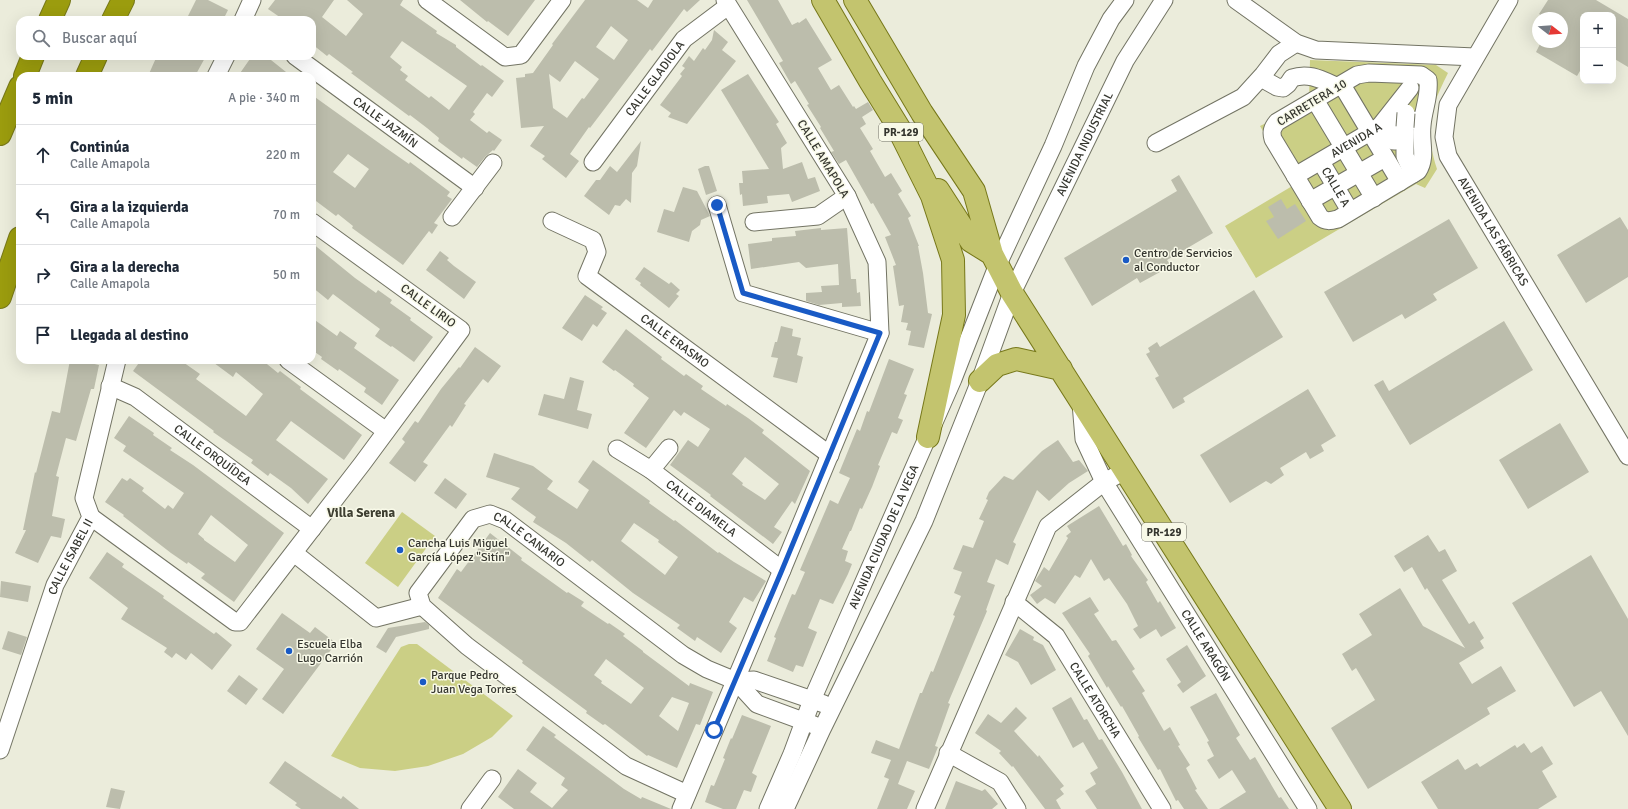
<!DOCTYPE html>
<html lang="es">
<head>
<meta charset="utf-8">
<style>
	:root { --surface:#fff; --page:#f2f2f3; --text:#1f2937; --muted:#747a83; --line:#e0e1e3 }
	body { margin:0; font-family:Signika,sans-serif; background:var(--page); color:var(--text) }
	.controls { position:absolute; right:12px; top:12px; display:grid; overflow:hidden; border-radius:8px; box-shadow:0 4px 16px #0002 }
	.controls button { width:36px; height:36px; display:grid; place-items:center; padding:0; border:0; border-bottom:1px solid var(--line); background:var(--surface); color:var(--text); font:20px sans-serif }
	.compass { position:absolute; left:1532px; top:12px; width:36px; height:36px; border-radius:50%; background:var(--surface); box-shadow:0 4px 16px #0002; rotate:107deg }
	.stop { position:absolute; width:12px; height:12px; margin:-9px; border:3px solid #195ac5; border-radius:50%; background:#fff }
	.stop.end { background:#195ac5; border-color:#fff; box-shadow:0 1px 4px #0008 }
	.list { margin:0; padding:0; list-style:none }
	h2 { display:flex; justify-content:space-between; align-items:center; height:52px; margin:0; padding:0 16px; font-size:17px }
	h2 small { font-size:13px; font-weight:400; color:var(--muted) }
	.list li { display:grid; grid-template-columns:26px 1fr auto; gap:12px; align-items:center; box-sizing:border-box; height:60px; padding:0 16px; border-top:1px solid var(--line) }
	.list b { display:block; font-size:15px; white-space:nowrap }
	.list p { margin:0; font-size:13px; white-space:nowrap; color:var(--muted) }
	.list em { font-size:13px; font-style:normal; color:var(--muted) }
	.icon { flex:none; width:22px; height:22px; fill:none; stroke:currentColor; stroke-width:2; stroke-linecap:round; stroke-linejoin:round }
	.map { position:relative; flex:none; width:1628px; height:809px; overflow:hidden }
	.search { position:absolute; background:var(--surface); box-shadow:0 4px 16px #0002; left:16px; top:16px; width:300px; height:44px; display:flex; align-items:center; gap:10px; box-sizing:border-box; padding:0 14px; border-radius:12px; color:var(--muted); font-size:15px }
	.panel { position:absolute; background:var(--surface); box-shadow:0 4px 16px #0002; left:16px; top:72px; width:300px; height:292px; border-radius:12px }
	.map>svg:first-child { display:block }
	.green { fill:#cbcf85 }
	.building { fill:#bcbdac; fill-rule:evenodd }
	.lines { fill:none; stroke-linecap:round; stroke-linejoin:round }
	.minor-casing { stroke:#737464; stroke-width:19 }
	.major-casing { stroke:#77781a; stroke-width:24 }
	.highway-casing { stroke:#77781a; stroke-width:24 }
	.minor { stroke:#fff; stroke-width:17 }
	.major { stroke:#c3c46e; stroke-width:22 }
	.highway { stroke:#9b9c0e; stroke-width:22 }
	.minor-bridge-casing { stroke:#737464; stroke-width:19; stroke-linecap:butt }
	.minor-bridge { stroke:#fff; stroke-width:17 }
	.route { stroke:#195ac5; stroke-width:5 }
	.poi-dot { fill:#195ac5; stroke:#f8f9e8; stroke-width:1.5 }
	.labels { text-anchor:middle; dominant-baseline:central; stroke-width:3; stroke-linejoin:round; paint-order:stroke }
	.shield { fill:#f8f9e8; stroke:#707066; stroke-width:1 }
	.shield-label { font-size:11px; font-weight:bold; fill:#35362f }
	.street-label { font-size:12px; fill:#35362f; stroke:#f8f9e8 }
	.poi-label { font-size:12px; fill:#35362f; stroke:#f8f9e8; text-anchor:start }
	.neighbourhood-label { font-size:13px; font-weight:bold; fill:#3e3f31; stroke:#f8f9e8 }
</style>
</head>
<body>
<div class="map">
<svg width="1628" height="809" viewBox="0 0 1628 809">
	<rect width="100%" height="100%" fill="#ebecdb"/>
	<!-- green -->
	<path class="green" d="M1310 60 1436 65 1448 73C1429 111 1424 128 1437 169L1425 188 1416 184 1256 278 1225 226 1294 185 1260 126 1309 101Z
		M402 512 435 536 398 587 365 563Z
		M409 644H417L513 716 492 737 463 754 428 766 395 771 360 768 331 756 401 647Z"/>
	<!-- building -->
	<path class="building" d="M196 0H208L228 10 223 20H186Z
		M275 0H334L322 17 346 36 363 14 347 0H403L400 5 437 31 436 33 456 45V47L481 66 482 65 504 81 492 97 487 93 473 112 475 114 470 120 487 133 489 131 502 140 494 151 493 150 485 157 477 167 463 157 462 159 438 141 439 138 427 128 410 115 409 116 351 73 353 72 329 54 327 56 312 44V20H284L268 9ZM402 41 467 86 449 110 431 96 429 98 405 80 408 76 400 70 402 67 390 57Z
		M460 0H535L508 36 488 21 487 22Z
		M585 0H637L648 8 653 0H700L687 12 684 9 652 51 650 49 590 128 589 127 570 154 579 161 566 178 542 159 545 156 530 146 544 126 521 128 516 78 525 77V74L533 73 553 45 552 44ZM611 26 628 40 614 60 596 47ZM575 61 599 79 584 99 582 98 567 118 553 108 549 74 560 82Z
		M747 0H778L792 25 798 22 799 23 806 18 832 60 818 68 831 90 839 85 853 107 854 106 856 109 868 102 873 110 862 117 866 124 860 128 873 149 870 151 885 177 891 173 902 191 898 194 911 216 908 218 919 246H918L923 273 928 313 932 314 924 348 908 345 911 331 906 330 908 323 901 322 904 305 899 306 893 266 896 265 885 237 891 235 873 203 871 204 846 160 839 164 831 152 834 151 820 128 821 127 807 105 809 104 795 81 791 84 779 63 783 61Z
		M1548 0H1596L1628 19V67L1613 58V15H1583V66L1577 76 1536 52 1541 42H1562V18H1546L1539 14Z
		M714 30 728 42 722 50 736 61 687 124 668 117 671 113 660 105 682 76 680 74 685 68 682 66 689 56 694 61 703 48 705 50 712 40Z
		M162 56H206L195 76H148L156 58 160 60Z
		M252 56H266L291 76H238Z
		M748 74 779 122 776 124 787 143 781 148 783 169 802 162 808 179 815 177 820 191 792 202 789 194 767 196 768 203 743 206 742 194 740 195 739 183H743L742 171 769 169 721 90Z
		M312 95 386 148 409 164 410 162 450 192 447 196 452 199 434 223 438 225 432 234 429 231 403 265 352 228 353 226 338 214 336 216 312 198ZM348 154 369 169 355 188 333 172Z
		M641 141 637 166 632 173 631 203 626 199 620 206 615 205 609 215 584 196 596 180H600L610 166 617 172Z
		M705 166H709L717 191 706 195 698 169Z
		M1179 175 1213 233 1167 260 1171 266 1140 283 1137 278 1092 306 1064 258 1177 191 1171 180Z
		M683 187 697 191 710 216 701 220 700 225 692 231 689 242 657 232 664 209 674 212Z
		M1281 199 1287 209 1295 204 1306 221 1278 239 1266 221 1274 217 1268 207Z
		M1620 217 1628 230V277L1586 303 1557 255Z
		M1449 219 1478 268 1433 294 1437 300 1405 319 1402 314 1353 342 1324 292Z
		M821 228V230L847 228 851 279H856L857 293 860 292 861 306 842 307V303L819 305 806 301V293L822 292 821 286 839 285 838 264 806 268 799 262 751 269 748 244 772 241V238L796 236 795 231Z
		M312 243 355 278 376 293 378 290 392 300 390 303 411 318 410 320 433 337 414 362 392 346 391 347 375 336 380 329 353 309 333 294 328 300 312 287Z
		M440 251 449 258 447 260 454 266 476 282 464 299 426 270Z
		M644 267 669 284 671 282 680 290 676 294 679 296 669 308 640 285 641 283 635 279Z
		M1254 290 1283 337 1183 398 1185 402 1173 409 1155 378 1159 376 1146 354 1150 352 1148 348 1157 342 1160 347Z
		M585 295 603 307 601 309 607 313 597 327 593 324 582 341 562 328Z
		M312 318 337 336 340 331 357 343 354 348 399 380 382 405 364 392 366 388 339 369 338 371 321 359 322 357 312 350Z
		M1504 321 1533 370 1410 445 1374 385 1383 380 1389 391Z
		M781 326 793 329 792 336 801 338 797 355 803 357 797 383 773 377 778 358 771 357 775 342H777Z
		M626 329 662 357 661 359 684 376 686 374 703 386 701 389 726 406 727 404 748 418 764 430 762 433 810 471 795 504 792 501 774 527 782 532 773 544 710 496 711 495 670 465 688 440 698 447 710 429 684 412 681 416 674 410 646 448 624 433 649 398 633 386 634 384 615 370 614 371 602 362ZM745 457 779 484 765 500 742 485 743 483 732 474Z
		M475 347 501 366 488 383 483 379 464 404 466 405 452 427 450 425 423 462 428 465 415 482 389 463 405 442 402 439 415 421 418 423 441 389 459 367 460 368Z
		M889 359 914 369 904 394 907 395 898 418 903 420 897 434 892 432 878 465 880 466 872 487 862 509 860 508 851 531H850L842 549 848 551 845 561 852 564 848 574 833 604 820 599 808 628 817 632 803 667 796 665 793 672 767 661 776 638 774 637 792 594 795 595 805 572 800 570 830 500 838 504 850 478 839 473 857 429 860 431 867 411 869 412Z
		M70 360H77L99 365 94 389H91L76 441 66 438 56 476 59 477 52 516 65 519 61 538 51 536 38 563 15 553 26 530H23L35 472 36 473 52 411 60 413Z
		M141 360H180L200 374 196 379 246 416 263 394 236 372 233 377 210 360H262L278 373 280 371 301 387 300 389 362 435 344 460 291 421 276 440 328 479 308 504 291 488 270 473 268 476 251 463 253 460 213 432 214 431 133 371Z
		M570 377 584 381 577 410 592 414 588 429 538 415 544 394 564 399Z
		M1308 389 1336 436 1321 445 1324 451 1310 459 1306 452 1280 468 1284 475 1271 484 1266 481 1230 503 1200 455Z
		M129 416 154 433 153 435 172 448 170 450 193 465 284 533 234 602 201 578 205 574 188 562 187 564 171 553 123 516 124 515 105 502 122 478 127 481 130 478 144 488 142 491 165 509 168 505 173 509 184 493 123 451 126 446 114 438ZM211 515 248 545 235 562 204 540V539L198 534Z
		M1560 423 1589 472 1528 509 1499 460Z
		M1058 440 1073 462 1079 460 1088 471 1069 483 1049 501 1037 490 1013 542 1016 544 1008 565 996 559 987 582 995 585 986 610 987 611 948 703 950 704 935 746 938 747 929 769 907 761 898 784 915 791 907 809H877L889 779 884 777 891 760 871 753 876 740 899 749 920 693H922L931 671 933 672 955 616 953 615 961 596 954 593 962 572 953 569 963 545 973 548 984 521 979 519 988 500 986 499 989 492 1004 476 1013 480 1042 451Z
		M494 453 533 466 553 481 547 489 577 509 589 490 578 482 593 460 650 501 649 503 674 521 675 520 718 553 719 552 734 562 766 581 753 602 744 597 729 622 737 628 721 653 697 637 695 641 677 628 680 625 633 593 592 560 590 562 566 543 533 522 536 517 511 499 520 488 486 477ZM634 523 659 540 658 542 678 557 665 575 621 541Z
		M445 478 467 494 456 509 434 493Z
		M1099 506 1123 546 1126 544 1132 555 1131 556 1148 580 1146 582 1158 603 1160 601 1176 628 1161 637 1156 629 1140 639 1133 629 1138 626 1127 604 1109 578 1104 581 1091 559 1080 578 1075 575 1055 604 1045 598 1037 604 1030 595 1042 586 1035 581 1044 567 1049 571 1068 538 1066 536 1071 532 1067 526Z
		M490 533 522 558 521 560 567 593 568 592 584 602 581 606 608 624 609 623 625 634 623 636 643 651V652L689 686 690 683 713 692 700 725 696 724 677 768 648 755 647 756 605 724 603 725 586 713 587 711 522 663 523 661 438 598 457 569 461 572ZM606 659 644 688 631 704 601 683 602 681 594 675ZM672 697 689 703 678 731 659 716Z
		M1428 535 1439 552 1445 549 1457 571 1442 580 1469 624 1474 621 1484 638 1480 641 1484 648 1459 663 1472 684 1501 666 1516 691 1487 708 1490 714 1368 789 1331 728 1375 700 1356 668 1352 671 1342 654 1372 635 1359 614 1400 588 1423 626 1465 648 1427 588 1425 590 1412 567 1404 572 1394 556Z
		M107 552 124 564 122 567 164 596 163 598 214 634 216 632 232 645 212 670 191 653 186 660 176 653 172 658 164 652 167 648 121 619 128 608 89 578Z
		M1591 555 1628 619V736L1601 691 1574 707 1512 603Z
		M1 581 31 586 28 602 0 597Z
		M1090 597 1099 611 1094 614 1112 641 1116 640 1135 669 1132 671 1145 691 1142 693 1164 731 1170 727 1180 745 1178 746 1190 765 1186 768 1197 789 1195 790 1208 809H1184L1178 800 1176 801 1160 769 1158 770 1138 737 1139 736 1122 706 1121 707 1108 686 1107 688 1088 656 1090 654 1062 613Z
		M282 613 310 633 315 627 336 643 283 714 262 699 284 669 256 649Z
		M425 622 429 625V629L396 637 386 653 376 647 388 628Z
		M1020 629 1034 637 1033 640 1043 645 1056 670 1031 685 1018 662 1005 655Z
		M8 631 27 637 21 655 2 649Z
		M1187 645 1206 676 1183 693 1177 685 1181 682 1166 659Z
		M239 675 258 689 246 705 227 691Z
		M1216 693 1240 735 1236 738 1250 760 1255 757 1279 798 1281 797 1289 809H1219L1246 792 1232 770 1219 779 1207 760 1214 756 1207 742 1209 741 1190 707Z
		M1071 697 1084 720 1087 719 1099 740 1102 739 1122 772 1142 809H1097L1085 791 1096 784 1090 773 1098 768 1083 742 1073 748 1052 708Z
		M1016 707 1027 718 1014 731 1038 757 1039 755 1064 786 1060 789 1064 794 1056 800 1061 809H1045L1013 766 1012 767 999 753 1001 751 975 733 988 714 1001 723Z
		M742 715 771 726 752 773 757 776 751 792 744 790 736 809H723L705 802 711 785 714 786 725 759 723 758 731 738 732 739Z
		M543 726 556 735 554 737 624 789 641 799 642 797 671 809H514L498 797 518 769 537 783 530 792 552 808 568 790 561 785 565 778 526 750Z
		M1524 743 1531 753 1542 746 1553 764 1542 771 1557 797 1538 809H1438L1421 782 1458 759 1465 770 1477 763 1480 767 1515 745 1517 748Z
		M285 761 341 799 343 796 359 809H301L295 805 297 803 269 783Z
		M956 781 982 791 985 789 998 804 992 809H945Z
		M111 788 125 791 120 809 106 807Z"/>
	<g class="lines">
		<!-- minor casing -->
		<g class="minor-casing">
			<g id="minor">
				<path d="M427 0 505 57 521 55 562 0"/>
				<path d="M1236 0 1296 43 1316 50 1475 57"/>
				<path id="s1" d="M1509 0 1448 105 1444 137 1448 156 1628 456"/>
				<path d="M243 20 252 0"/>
				<path id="s2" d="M295 56 475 188"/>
				<path d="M1369 73 1421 75 1428 80C1430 96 1423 110 1422 126 1420 142 1427 157 1418 171L1338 219C1330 221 1326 222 1320 217L1273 139C1271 132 1272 128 1277 122L1357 75Z"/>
				<path d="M216 76 226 56"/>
				<path d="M1261 78 1277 87 1283 88 1288 84 1292 78C1309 72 1322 80 1338 87"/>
				<path d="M1342 85 1400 182"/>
				<path d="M1315 100 1374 198"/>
				<path d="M1403 120C1377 133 1393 151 1404 134"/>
				<path d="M1380 126 1410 88"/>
				<path d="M1405 127V156L1413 174"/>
				<path d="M1156 143 1243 97 1263 75 1279 54 1296 43"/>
				<path id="s3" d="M593 162 684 39 728 6"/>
				<path id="s4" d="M1321 162 1350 211"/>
				<path id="s5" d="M1295 176 1382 125C1397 118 1404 119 1420 121"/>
				<path d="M1310 201 1385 158"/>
				<path d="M717 205 743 293 880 333"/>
				<path d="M452 217 493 163"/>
				<path id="s6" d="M552 221 593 240 597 252 587 276 830 455"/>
				<path d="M754 222 818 216 847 196"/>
				<path d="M288 360 386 431"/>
				<path id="s7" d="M110 386 135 397 312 529"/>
				<path id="s8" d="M1081 403 1084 439 1104 482 1308 809"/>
				<path id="s9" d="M617 449 651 470 782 570"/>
				<path d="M651 470 669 448"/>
				<path d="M91 517 235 622H240L362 464 461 330 312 222"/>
				<path d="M294 553 376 618 422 606"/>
				<path id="s10" d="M1014 602 1056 636 1162 809"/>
				<path d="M736 681 757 704 814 725"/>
				<path id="s11" d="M0 750 55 585 91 517 84 498 117 360"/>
				<path d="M948 753 1000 782 1017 809"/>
				<path id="s12" d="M687 794 626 766 467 646 422 606 418 593 473 519 490 514 505 520 683 655 707 669 736 681 754 680 824 704"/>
				<path d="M470 809 492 779"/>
				<path d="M681 809 782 570 880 333 877 262 847 196 725 0"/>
				<path id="s13" d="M768 809 792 754 812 700 953 379 998 264 1053 146 1086 66 1111 19 1125 0"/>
				<path id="s14" d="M785 809 822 729 924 521 980 381 1012 293 1125 61 1164 0"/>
				<path d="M925 809 1048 526 1104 482 1125 471"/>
			</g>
		</g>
		<!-- major casing -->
		<g class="major-casing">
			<path id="major" d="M823 0 870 81 907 141
				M855 0 922 113 974 191 992 254 1012 293 1340 809
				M899 130 932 196 953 260 954 315 928 437
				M938 190 971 241 992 254
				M980 381 997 365 1016 359 1061 369"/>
		</g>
		<!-- highway casing -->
		<g class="highway-casing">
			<path id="highway" d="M50 20 59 0
				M113 20 123 0
				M25 76 33 56
				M87 76 96 56
				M0 134 20 87
				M0 297 20 238"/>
		</g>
		<!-- minor -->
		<use href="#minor" class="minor"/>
		<!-- major -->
		<use href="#major" class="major"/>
		<!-- highway -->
		<use href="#highway" class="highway"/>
		<!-- minor-bridge casing -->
		<g class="minor-bridge-casing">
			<path id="minor-bridge" d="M1405 127 1406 113"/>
		</g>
		<!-- minor-bridge -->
		<use href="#minor-bridge" class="minor-bridge"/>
	</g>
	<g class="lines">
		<!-- route -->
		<path class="route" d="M714 730 782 570 880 333 743 293 717 205"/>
	</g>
	<!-- markers -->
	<g class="poi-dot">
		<circle cx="1126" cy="260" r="4"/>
		<circle cx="400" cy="550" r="4"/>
		<circle cx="289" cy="651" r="4"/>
		<circle cx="423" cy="682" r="4"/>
	</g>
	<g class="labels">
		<!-- shield labels -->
		<g class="shield">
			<rect x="879" y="123" width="44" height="18" rx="3"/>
			<rect x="1142" y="523" width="44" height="18" rx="3"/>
		</g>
		<g class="shield-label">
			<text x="901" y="132">PR-129</text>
			<text x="1164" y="532">PR-129</text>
		</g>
		<!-- street labels -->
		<g class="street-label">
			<text stroke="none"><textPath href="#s3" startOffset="104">CALLE GLADIOLA</textPath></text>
			<text transform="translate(1312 103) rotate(-31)">CARRETERA 10</text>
			<text stroke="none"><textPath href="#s2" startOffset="112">CALLE JAZMÍN</textPath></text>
			<text stroke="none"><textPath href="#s5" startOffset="71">AVENIDA A</textPath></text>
			<text stroke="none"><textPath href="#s14" startOffset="730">AVENIDA INDUSTRIAL</textPath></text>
			<text transform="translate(823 159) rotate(59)">CALLE AMAPOLA</text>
			<text stroke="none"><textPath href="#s4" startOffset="29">CALLE A</textPath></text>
			<text stroke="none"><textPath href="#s1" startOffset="261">AVENIDA LAS FÁBRICAS</textPath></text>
			<text transform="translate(428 306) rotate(36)">CALLE LIRIO</text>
			<text stroke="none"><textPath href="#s6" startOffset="193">CALLE ERASMO</textPath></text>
			<text stroke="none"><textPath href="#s7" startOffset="124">CALLE ORQUÍDEA</textPath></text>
			<text stroke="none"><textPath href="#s9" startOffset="103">CALLE DIAMELA</textPath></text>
			<text stroke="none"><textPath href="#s13" startOffset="296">AVENIDA CIUDAD DE LA VEGA</textPath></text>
			<text stroke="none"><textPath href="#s12" startOffset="497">CALLE CANARIO</textPath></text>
			<text stroke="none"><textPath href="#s11" startOffset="206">CALLE ISABEL II</textPath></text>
			<text stroke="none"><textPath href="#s8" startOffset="276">CALLE ARAGÓN</textPath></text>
			<text stroke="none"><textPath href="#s10" startOffset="129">CALLE ATORCHA</textPath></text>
		</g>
		<!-- poi labels -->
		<g class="poi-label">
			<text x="1134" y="253">Centro de Servicios<tspan x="1134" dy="14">al Conductor</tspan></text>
			<text x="408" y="543">Cancha Luis Miguel<tspan x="408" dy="14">García López "Sitín"</tspan></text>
			<text x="297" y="644">Escuela Elba<tspan x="297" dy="14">Lugo Carrión</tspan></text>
			<text x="431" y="675">Parque Pedro<tspan x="431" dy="14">Juan Vega Torres</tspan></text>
		</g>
		<!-- neighbourhood labels -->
		<g class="neighbourhood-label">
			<text x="361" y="513">Villa Serena</text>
		</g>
	</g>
</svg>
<div class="controls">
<button>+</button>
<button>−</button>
</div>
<svg class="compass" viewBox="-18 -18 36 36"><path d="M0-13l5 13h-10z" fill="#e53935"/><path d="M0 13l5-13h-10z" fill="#747a83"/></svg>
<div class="stop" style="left:714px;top:730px"></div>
<div class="stop end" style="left:717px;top:205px"></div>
<div class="search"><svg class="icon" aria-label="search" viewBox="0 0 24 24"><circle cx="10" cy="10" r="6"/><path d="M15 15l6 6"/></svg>Buscar aquí</div>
<section class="panel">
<h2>5 min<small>A pie · 340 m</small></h2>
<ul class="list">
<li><svg class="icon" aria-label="ahead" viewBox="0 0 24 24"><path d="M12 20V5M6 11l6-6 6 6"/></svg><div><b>Continúa</b><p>Calle Amapola</p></div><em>220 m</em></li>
<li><svg class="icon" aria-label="left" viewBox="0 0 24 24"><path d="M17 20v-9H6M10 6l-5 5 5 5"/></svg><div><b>Gira a la izquierda</b><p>Calle Amapola</p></div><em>70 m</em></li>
<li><svg class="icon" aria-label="right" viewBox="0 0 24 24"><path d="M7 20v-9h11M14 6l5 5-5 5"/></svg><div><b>Gira a la derecha</b><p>Calle Amapola</p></div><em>50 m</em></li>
<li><svg class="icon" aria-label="arrive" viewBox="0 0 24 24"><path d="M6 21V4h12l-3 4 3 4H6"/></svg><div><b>Llegada al destino</b></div></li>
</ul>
</section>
</div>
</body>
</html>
